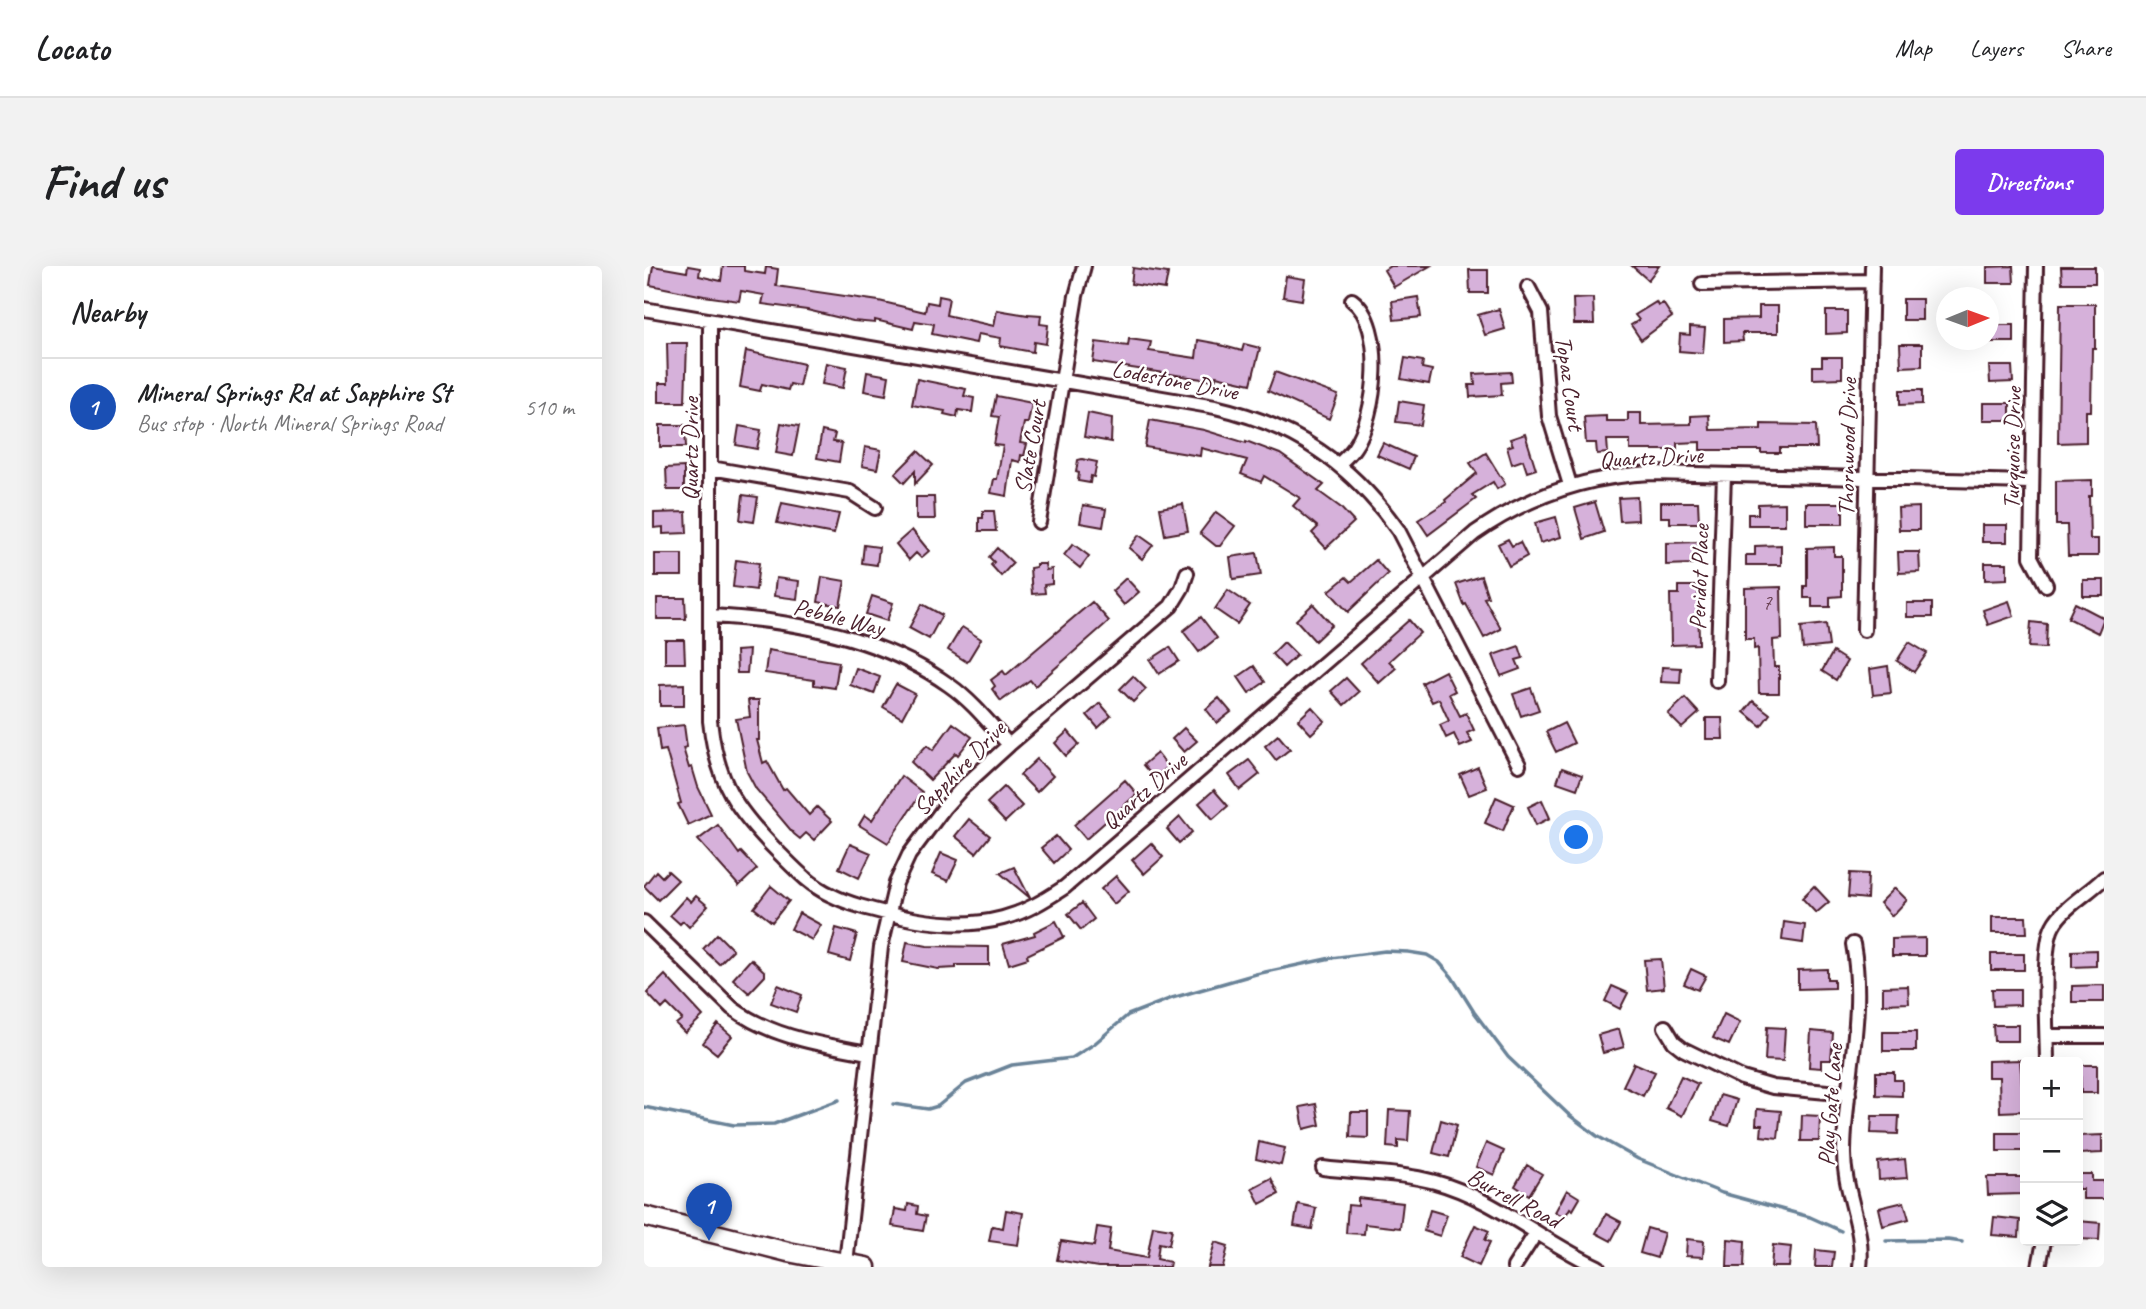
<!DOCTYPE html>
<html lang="en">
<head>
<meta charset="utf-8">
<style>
	:root { --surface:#fff; --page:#f2f2f2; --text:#202124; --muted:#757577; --line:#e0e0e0; --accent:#7c3aed }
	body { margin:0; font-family:Caveat,sans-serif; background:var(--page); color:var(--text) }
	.controls { position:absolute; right:21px; bottom:21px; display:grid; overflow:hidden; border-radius:7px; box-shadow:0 7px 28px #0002 }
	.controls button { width:63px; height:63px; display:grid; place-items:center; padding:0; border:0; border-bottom:2px solid var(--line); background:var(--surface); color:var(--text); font:35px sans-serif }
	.compass { position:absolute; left:1292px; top:21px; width:63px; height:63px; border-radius:50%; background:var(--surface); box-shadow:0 7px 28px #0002; rotate:89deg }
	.you { position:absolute; left:933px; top:572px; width:24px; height:24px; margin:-18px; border:5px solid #fff; border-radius:50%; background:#1a73e8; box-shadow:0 0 0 10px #1a73e833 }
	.badge { display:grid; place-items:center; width:46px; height:46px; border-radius:50%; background:var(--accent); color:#fff; font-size:23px; font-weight:700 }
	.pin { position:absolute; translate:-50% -58px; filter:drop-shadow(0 2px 4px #0008) }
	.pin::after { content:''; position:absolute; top:37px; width:24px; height:21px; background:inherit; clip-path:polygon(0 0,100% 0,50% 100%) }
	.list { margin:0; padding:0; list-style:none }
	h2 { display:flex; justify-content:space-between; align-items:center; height:91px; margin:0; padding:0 28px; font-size:30px }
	h2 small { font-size:23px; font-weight:400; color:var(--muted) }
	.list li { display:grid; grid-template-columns:46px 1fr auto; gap:21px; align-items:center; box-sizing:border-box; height:98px; padding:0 28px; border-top:2px solid var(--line) }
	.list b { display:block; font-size:26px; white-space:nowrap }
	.list p { margin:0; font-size:23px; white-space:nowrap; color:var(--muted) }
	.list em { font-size:23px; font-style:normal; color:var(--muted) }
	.icon { flex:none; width:38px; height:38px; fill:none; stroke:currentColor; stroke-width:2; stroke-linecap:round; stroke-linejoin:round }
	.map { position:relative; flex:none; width:1460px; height:1001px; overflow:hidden; border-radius:7px }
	header { display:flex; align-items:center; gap:42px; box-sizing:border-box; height:98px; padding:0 35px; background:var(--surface); border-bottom:2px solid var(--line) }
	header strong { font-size:33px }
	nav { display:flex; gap:38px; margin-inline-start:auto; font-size:24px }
	.intro { display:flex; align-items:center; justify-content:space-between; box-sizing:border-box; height:168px; padding:0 42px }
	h1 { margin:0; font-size:49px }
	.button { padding:18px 32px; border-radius:7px; background:var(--accent); color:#fff; font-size:24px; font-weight:700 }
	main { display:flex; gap:42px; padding:0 42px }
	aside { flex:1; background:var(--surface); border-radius:7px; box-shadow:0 7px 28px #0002 }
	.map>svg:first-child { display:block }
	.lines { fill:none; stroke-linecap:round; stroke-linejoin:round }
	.stream { stroke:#6a8398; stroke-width:3.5 }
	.building { fill:#d6b1da; stroke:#4a1f2b; stroke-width:2 }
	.street-casing { stroke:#4a1f2b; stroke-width:18 }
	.secondary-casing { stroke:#4a1f2b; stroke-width:23 }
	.street { stroke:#fff; stroke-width:12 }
	.secondary { stroke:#fff; stroke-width:18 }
	.labels { text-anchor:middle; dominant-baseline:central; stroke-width:5; stroke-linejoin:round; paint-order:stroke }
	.number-label { font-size:21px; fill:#6d4457 }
	.street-label { font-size:24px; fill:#4a1f2b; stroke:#fff }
</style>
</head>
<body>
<header>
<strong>Locato</strong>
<nav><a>Map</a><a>Layers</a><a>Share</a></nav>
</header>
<div class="intro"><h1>Find us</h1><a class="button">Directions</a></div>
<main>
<aside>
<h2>Nearby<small></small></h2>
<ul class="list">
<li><span class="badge" style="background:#1a4fb4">1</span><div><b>Mineral Springs Rd at Sapphire St</b><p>Bus stop · North Mineral Springs Road</p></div><em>510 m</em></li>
</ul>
</aside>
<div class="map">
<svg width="1460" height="1001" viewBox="0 0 1460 1001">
	<rect width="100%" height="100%" fill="#fff"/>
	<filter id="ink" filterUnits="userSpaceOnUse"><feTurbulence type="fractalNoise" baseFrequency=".0143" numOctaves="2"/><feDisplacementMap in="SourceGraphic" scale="14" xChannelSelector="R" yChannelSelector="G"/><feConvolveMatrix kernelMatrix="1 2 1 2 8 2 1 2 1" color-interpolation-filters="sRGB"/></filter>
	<g filter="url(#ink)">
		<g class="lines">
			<!-- stream -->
			<path class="stream" d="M249 838 284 843 294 840 322 817 368 799 428 792 450 778 484 749 528 732 612 708 687 692 741 685 764 686 783 689 795 696 808 711 830 746 864 791 924 848 953 870 994 893 1078 927 1166 951 1197 965
				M0 841 90 859 130 858 195 834
				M1242 975 1304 974 1318 976"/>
		</g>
		<!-- building -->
		<path class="building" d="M9 0 43 6 44 0 56 2 55 10 77 15 79 0H100V5L121 8 122 1 134 3 132 20 235 35 281 46 283 36 294 38 295 30 305 32 302 49 350 60 353 44 384 49V48L397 49 396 58 404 59 402 78 390 76 389 86 383 85 356 80 357 72 334 68 332 77 288 68 290 58 271 55 269 63 231 54V57L209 55 163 44 118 38 120 29 97 25 95 35 60 30 6 19Z
			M746 0H786L750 21 740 4Z
			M988 0H1015L1004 14Z
			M1369 0 1370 17H1343V1Z
			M1417 1H1451V17H1418Z
			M489 2 524 7 521 23 487 18Z
			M825 4H844V27H826Z
			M642 10 661 13 658 34 639 31Z
			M774 31 777 51 750 54 748 35Z
			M949 32 950 58H930L929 33Z
			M1259 33H1278V54H1259Z
			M1012 36 1014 40 1019 37 1028 51 997 74 987 59 995 54 991 49Z
			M1416 38H1451V82H1448L1447 145H1442V176L1414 177Z
			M1115 40H1134V67H1098L1099 75 1080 76V53L1115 52Z
			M855 43 861 63 841 69 834 49Z
			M1182 45H1203V67L1182 68Z
			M1345 59H1370V76H1345Z
			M1046 61 1061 62 1059 87 1035 85 1036 68 1046 69Z
			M485 73 507 76 505 85 552 92 554 74 576 78V79L598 85 600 78 616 82 607 118 572 110 571 115 449 96 452 76 484 80Z
			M23 77H43L41 136H15V117H24Z
			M1256 78H1278V100L1257 101Z
			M102 85 160 98 155 120 146 118 144 124 118 118 116 125 96 121Z
			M1178 91H1198V112L1169 113V100H1178Z
			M761 92 779 95 778 102 788 104 785 118 757 113Z
			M182 97 203 101 199 122 178 118Z
			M1345 100H1368L1369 116 1346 117Z
			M223 106 245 110 242 129 220 125Z
			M631 106 694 129 685 153 624 125Z
			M867 106 868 116 857 117 858 129 826 131 825 119H831L830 108Z
			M273 113 322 123 320 130 330 132 328 146 314 144 313 151 300 148 301 145 268 139Z
			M1256 124H1278V138L1256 139Z
			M352 130 388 137 384 157H380L376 177 383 178 380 190 377 189 376 196 368 194 363 230 347 227 350 213H353L359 180 350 179 355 151 348 150Z
			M755 135 780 139 777 159 752 156Z
			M1339 137H1366V154H1339Z
			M444 147 468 152 467 176 440 171Z
			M984 147H997V159L1047 158V150L1065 149 1066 164 1117 163V158L1172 159 1173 182H1136V187H1117V184H1056V176L1033 177V184H986V174H963L964 187 953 188 952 177H942L940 151 962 150V155H984Z
			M506 154 560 164 602 177V175L636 188 680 219 674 225 696 241 710 256 682 282 668 267 674 261 649 240 656 232 620 210 617 216 597 208 603 194 557 182 556 190 501 181Z
			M137 157 155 160 149 190 132 187Z
			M16 159H41L42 181H16Z
			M95 160 117 164 113 183 92 179Z
			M178 165 191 168 189 176 198 177 195 196 173 192Z
			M881 168 892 203 883 206 879 194 868 198 863 181 869 179 866 173Z
			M739 177 770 191 765 203 733 189Z
			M221 181 237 184 233 203 218 200Z
			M274 185 289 199 271 218V205L260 217 251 208Z
			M842 187 861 218 853 223 849 216 828 229 832 233 784 269 774 254 802 236 801 234 833 207 826 197Z
			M438 193 453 196 450 211 447 210 446 217 434 215 435 207 432 206 434 194Z
			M40 201V224H23L22 202Z
			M1448 214V230H1445L1446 273H1454V290H1424L1423 259H1412V215Z
			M99 229 114 231 110 256 96 254Z
			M272 231H290L291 253H272Z
			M993 231 994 254 976 255 974 232Z
			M951 236 960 266 940 273 931 242Z
			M1017 236H1054L1055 257H1026V251H1017Z
			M138 237 195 248 190 268 133 257Z
			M1141 237V259H1104V248H1114V238Z
			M1162 237H1199V258H1162Z
			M539 238 544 265 521 269 516 242Z
			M439 239 462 243 459 261 436 257Z
			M1275 241V264H1255L1254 242Z
			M339 245H350L352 265H335V252H339Z
			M42 246 43 267 19 268V261L10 262V247Z
			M572 246 591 260 576 280H572L556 267Z
			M912 251 917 271 896 277 891 257Z
			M1338 259H1363V276H1338Z
			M268 264 285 285 277 292 272 287 265 294 252 278Z
			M495 269 509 279 498 293 485 282Z
			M864 273 868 280 876 276 883 290 865 300 854 278Z
			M1054 276 1055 290H1048V298L1022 299V277Z
			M429 278 445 290 436 302 420 289Z
			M220 279 235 281 233 299 218 297Z
			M1137 279V299H1102V289H1111V280Z
			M1190 281V290H1198V330L1186 331V341H1168V332H1160V320H1163V282Z
			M353 282 369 297 357 310 347 299 350 296 345 291Z
			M1254 286H1275L1276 306 1255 307Z
			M613 287 617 309 589 313 586 291Z
			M11 288H38V310H11Z
			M92 294 115 297 112 324 89 321Z
			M732 294 744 308 704 346 685 325 702 311 707 316Z
			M1341 297H1363V313L1341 314Z
			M392 298H401L402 304 408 303V318L400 319 401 327 388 328 386 302 392 301Z
			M837 310 844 331 840 332 857 363 840 372 822 338 820 339 812 318Z
			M178 311 201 315 196 340 174 336Z
			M132 312 155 315 153 333 130 330Z
			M482 312 495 326 480 339 468 325Z
			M1439 314H1460V330H1439Z
			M1035 320H1054L1055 378 1027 379 1026 328H1035Z
			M1137 321 1138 373 1129 374 1130 401H1135V427H1115L1114 382 1110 383V373H1101V322Z
			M584 324 606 339 593 358 571 343Z
			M228 330 249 337 243 355 222 348Z
			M13 332H41L42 353H13Z
			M1365 335 1370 350 1344 359 1339 344Z
			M448 336 465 355 391 420 386 414 357 435 348 423 351 420 347 414 359 405 362 409Z
			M1263 337H1288V351H1263Z
			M1431 337 1460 352 1454 367 1424 352Z
			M278 338 298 349 285 373 265 362Z
			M669 338 688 359 671 375 652 354Z
			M557 351 573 372 555 386 539 365Z
			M765 354 776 367 745 395 752 402 735 417 717 397Z
			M1387 356 1403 358 1402 382 1385 381Z
			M1182 358 1185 380 1159 383 1157 361Z
			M318 361 337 373 323 396 304 384Z
			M21 374H40L41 397H21Z
			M640 376 653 389 640 401 628 388Z
			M1265 376 1283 387 1270 406 1253 395Z
			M875 380 879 392 872 394 876 403 857 410 849 389Z
			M526 381 535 395 515 408 506 394Z
			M105 384 103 407H93L92 385Z
			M124 384 195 396 191 422 170 419V414L121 407Z
			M1189 386 1203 395 1192 414 1178 405Z
			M610 400 621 416 605 427 594 411Z
			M1244 400 1247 427 1229 429 1226 403Z
			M1018 401 1037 402 1036 417 1017 416Z
			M212 402 236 411 230 428 206 419Z
			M801 405 811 425 805 428 816 450 822 447 830 464 823 467 828 476 816 481 810 468 802 472 796 459 805 455 795 433 788 436 778 417Z
			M489 410 502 423 489 436 476 423Z
			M702 412 715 426 700 439 687 425Z
			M40 418V440H16V419Z
			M252 418 271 428 258 452 239 441Z
			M887 422 895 444 877 450 869 428Z
			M575 432 587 446 573 457 562 443Z
			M1041 432 1055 447 1038 462 1024 448Z
			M104 434H115V474H113L119 497 123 495 139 524 142 522 165 549 173 541 188 555 170 574 162 567 156 573 150 568 112 523 103 506 92 453 106 451Z
			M1109 435 1126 448 1117 460 1100 446Z
			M456 437 467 450 454 462 443 449Z
			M668 441 681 455 667 468 654 454Z
			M1062 452H1078L1079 473H1062Z
			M309 457 328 471 314 489 312 487 286 514 267 496 283 479 289 484Z
			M920 457 930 477 912 486 902 466Z
			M40 459 43 481 39 482 45 502 48 501 54 521 67 548 44 559 34 538 37 537 22 484 16 485 13 462Z
			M540 462 553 475 540 486 528 473Z
			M424 465 435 478 422 490 411 477Z
			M634 469 646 483 632 494 621 480Z
			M513 487 524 501 510 512 499 499Z
			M393 493 409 510 393 526 376 509Z
			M605 494 616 508 596 524 585 509Z
			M834 501 843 522 825 529 816 509Z
			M918 502 938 509 933 523 913 516Z
			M257 510 278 526 244 577 215 559 221 549 228 554Z
			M481 514 493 528 442 573 430 559Z
			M360 521 378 540 361 556 343 537Z
			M570 524 584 540 569 553 555 537Z
			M852 531 870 539 859 565 841 557Z
			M898 534 906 552 892 559 884 541Z
			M536 551 548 566 535 577 523 563Z
			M325 553 346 570 332 587 311 570Z
			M74 559 95 588 97 586 113 603 95 620 54 574Z
			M412 570 424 584 410 597 397 582Z
			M507 577 519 591 500 608 488 594Z
			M206 578 227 587 215 612 195 602Z
			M297 587 314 594 304 615 288 608Z
			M370 601 386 632 356 607Z
			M12 605 18 611 24 605 34 614 14 634 0 620Z
			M1206 607 1224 608 1223 633 1204 631Z
			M472 610 485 625 470 638 457 623Z
			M127 620 145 635 128 656 110 642Z
			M1170 620 1185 636 1172 647 1158 632Z
			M1251 622 1263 634 1248 650 1236 637Z
			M52 630 64 640 45 661 39 655 36 658 26 649 42 631 47 636Z
			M438 637 450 653 437 664 424 648Z
			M155 647 177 659 168 674 147 663Z
			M1348 651H1382L1383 667H1348Z
			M412 655 420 671 383 689 384 692 365 698 359 678 391 669 390 666Z
			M1140 656 1161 659 1159 677 1138 674Z
			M192 662 213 668 206 695 185 689Z
			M73 668 89 684 75 698 59 683Z
			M1281 672V690H1248V673Z
			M263 676 283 680 345 681V699H312V702L294 703 259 696Z
			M1452 684V700L1428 701V685Z
			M1347 688H1380V704H1347Z
			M107 693 121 706V710L105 727 89 713Z
			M1017 693 1020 722 1003 724 1000 694Z
			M1047 703 1062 710 1054 724 1040 718Z
			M1183 703V713H1190V722L1154 723V704Z
			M21 709 59 750 41 767 32 758 38 753 23 738 18 743 3 727Z
			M134 719 158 729 152 746 127 737Z
			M1460 719V736H1428V720Z
			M968 720 984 727 976 743 961 735Z
			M1264 720 1265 737 1239 738V721Z
			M1348 723H1376V739L1349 740Z
			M1080 748 1096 756 1085 779 1069 772Z
			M74 758 88 770 73 788 59 777Z
			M1349 759H1374V775H1350Z
			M1123 761 1141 762 1139 795 1121 794Z
			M975 763 980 781 959 787 954 769Z
			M1167 765 1189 767 1187 794H1177V802L1165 801Z
			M1239 766H1272V785H1239Z
			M1376 794 1380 845 1356 846 1355 811H1344V795Z
			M990 797 1011 806 999 830 979 820Z
			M1436 799H1453V827H1437Z
			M1232 806H1250V814H1258V830L1232 829Z
			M1037 810 1054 818 1038 850 1022 842Z
			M1076 829 1093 834 1085 860 1068 855Z
			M672 838 676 859 660 863 656 841Z
			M1113 843 1137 845 1134 872 1117 870 1118 859H1112Z
			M745 844 766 845 764 875 754 874V882L743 881Z
			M707 846H724V872L706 871Z
			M1158 849 1176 850 1175 875H1157Z
			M1228 850H1255L1254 868 1227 867Z
			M797 854 813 859 805 891 789 887Z
			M1353 867H1380V885H1353Z
			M1458 869V887L1434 888V870Z
			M615 876 641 882 637 899 612 893Z
			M842 877 860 885 850 909 832 901Z
			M1261 893 1263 912 1235 914 1234 896Z
			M883 899 898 908 885 929 871 920Z
			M1434 908H1448V915H1460V933H1439V923H1434Z
			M1343 911H1378V928L1344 929Z
			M627 912 635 928 616 938 608 922Z
			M923 924 936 932 929 944 926 942 921 951 911 946Z
			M714 932 759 937 756 962 721 958 720 968 702 967 704 939 714 940Z
			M1260 936 1265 953 1239 960 1235 942Z
			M264 938 274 940 273 948 282 950 279 965 248 960 251 943 263 945Z
			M654 938 672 942 668 963 650 960Z
			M362 944 379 947 374 979 345 975 348 960 359 962Z
			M786 944 803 949 796 970 780 965Z
			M962 948 977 956 967 975 952 967Z
			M1350 951 1376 954 1375 971 1348 969Z
			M1434 955 1456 957 1455 974 1434 973Z
			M831 959 845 965 841 974 846 976 835 1000 816 991Z
			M509 960 528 963 525 979 515 977 513 993 526 996 525 1001H454L413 994 417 975 450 980 453 961 467 963 464 985 503 992Z
			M1003 962 1020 967 1013 992 996 987Z
			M1043 973 1060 975 1059 991 1042 990Z
			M1084 973 1101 975 1100 1001H1083Z
			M571 976 584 980 579 1001H564Z
			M1129 979 1147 981 1145 1001H1127Z
			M1172 984 1190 986 1188 1001H1171Z"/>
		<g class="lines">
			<!-- street casing -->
			<g class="street-casing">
				<path id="street" d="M1392 0 1387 291 1402 319
					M1058 18 1228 15
					M884 21 897 46 905 150 926 219
					M0 43 571 141C651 159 707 198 754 264L875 499
					M66 55V455C73 518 93 545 137 589 151 603 167 620 187 629 209 640 234 645 258 651 292 658 325 661 359 652 382 646 401 634 421 621L831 267C884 230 942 210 1008 207L1387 216
					M695 198C700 193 706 188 710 182 733 150 742 59 708 34
					M67 202 206 226 231 242
					M395 256 432 30 440 0
					M67 350C149 354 236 370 305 419 328 435 346 458 365 479
					M1220 364 1228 0
					M1073 415 1080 209
					M0 656 88 742C129 772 176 778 224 787
					M1209 678C1222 748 1201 815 1200 885 1199 925 1221 961 1216 1001
					M1021 761 1030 776 1039 783 1098 812 1129 821 1205 828
					M1403 770H1460
					M1403 796C1403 768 1397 681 1409 660 1418 642 1445 627 1460 612
					M679 902C716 907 755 906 791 916 850 932 899 976 954 1001
					M202 997 237 681 252 617 265 589 300 542 318 522 365 479 527 340 538 322 543 307
					M870 1001 892 967
					M1395 1001 1400 975"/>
			</g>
			<!-- secondary casing -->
			<g class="secondary-casing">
				<path id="secondary" d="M0 950 144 986 222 1001"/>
			</g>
			<!-- street -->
			<use href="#street" class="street"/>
			<!-- secondary -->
			<use href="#secondary" class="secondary"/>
		</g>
	</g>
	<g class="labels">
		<!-- number labels -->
		<g class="number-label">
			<text x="1123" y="336">7</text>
		</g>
		<!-- street labels -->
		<g class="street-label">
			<text transform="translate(531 114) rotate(11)">Lodestone Drive</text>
			<text transform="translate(926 117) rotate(82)">Topaz Court</text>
			<text transform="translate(386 181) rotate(-80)">Slate Court</text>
			<text transform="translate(1203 181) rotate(-89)">Thornwood Drive</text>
			<text transform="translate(1368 182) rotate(-89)">Turquoise Drive</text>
			<text transform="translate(46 183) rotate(-90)">Quartz Drive</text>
			<text transform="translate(1007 191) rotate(-3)">Quartz Drive</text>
			<text transform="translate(1055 311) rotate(-88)">Peridot Place</text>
			<text transform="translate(195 351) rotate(14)">Pebble Way</text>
			<text transform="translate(315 502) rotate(-46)">Sapphire Drive</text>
			<text transform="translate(500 525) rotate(-41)">Quartz Drive</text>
			<text transform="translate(1186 839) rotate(-86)">Play Gate Lane</text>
			<text transform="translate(870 932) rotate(28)">Burrell Road</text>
		</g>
	</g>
</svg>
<div class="controls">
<button>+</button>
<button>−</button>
<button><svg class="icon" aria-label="layers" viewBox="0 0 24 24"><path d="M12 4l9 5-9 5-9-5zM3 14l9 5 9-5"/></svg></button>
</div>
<svg class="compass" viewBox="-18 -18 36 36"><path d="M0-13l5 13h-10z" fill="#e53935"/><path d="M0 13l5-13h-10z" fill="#757577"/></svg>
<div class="you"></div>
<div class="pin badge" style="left:65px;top:975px;background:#1a4fb4">1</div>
</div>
</main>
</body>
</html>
